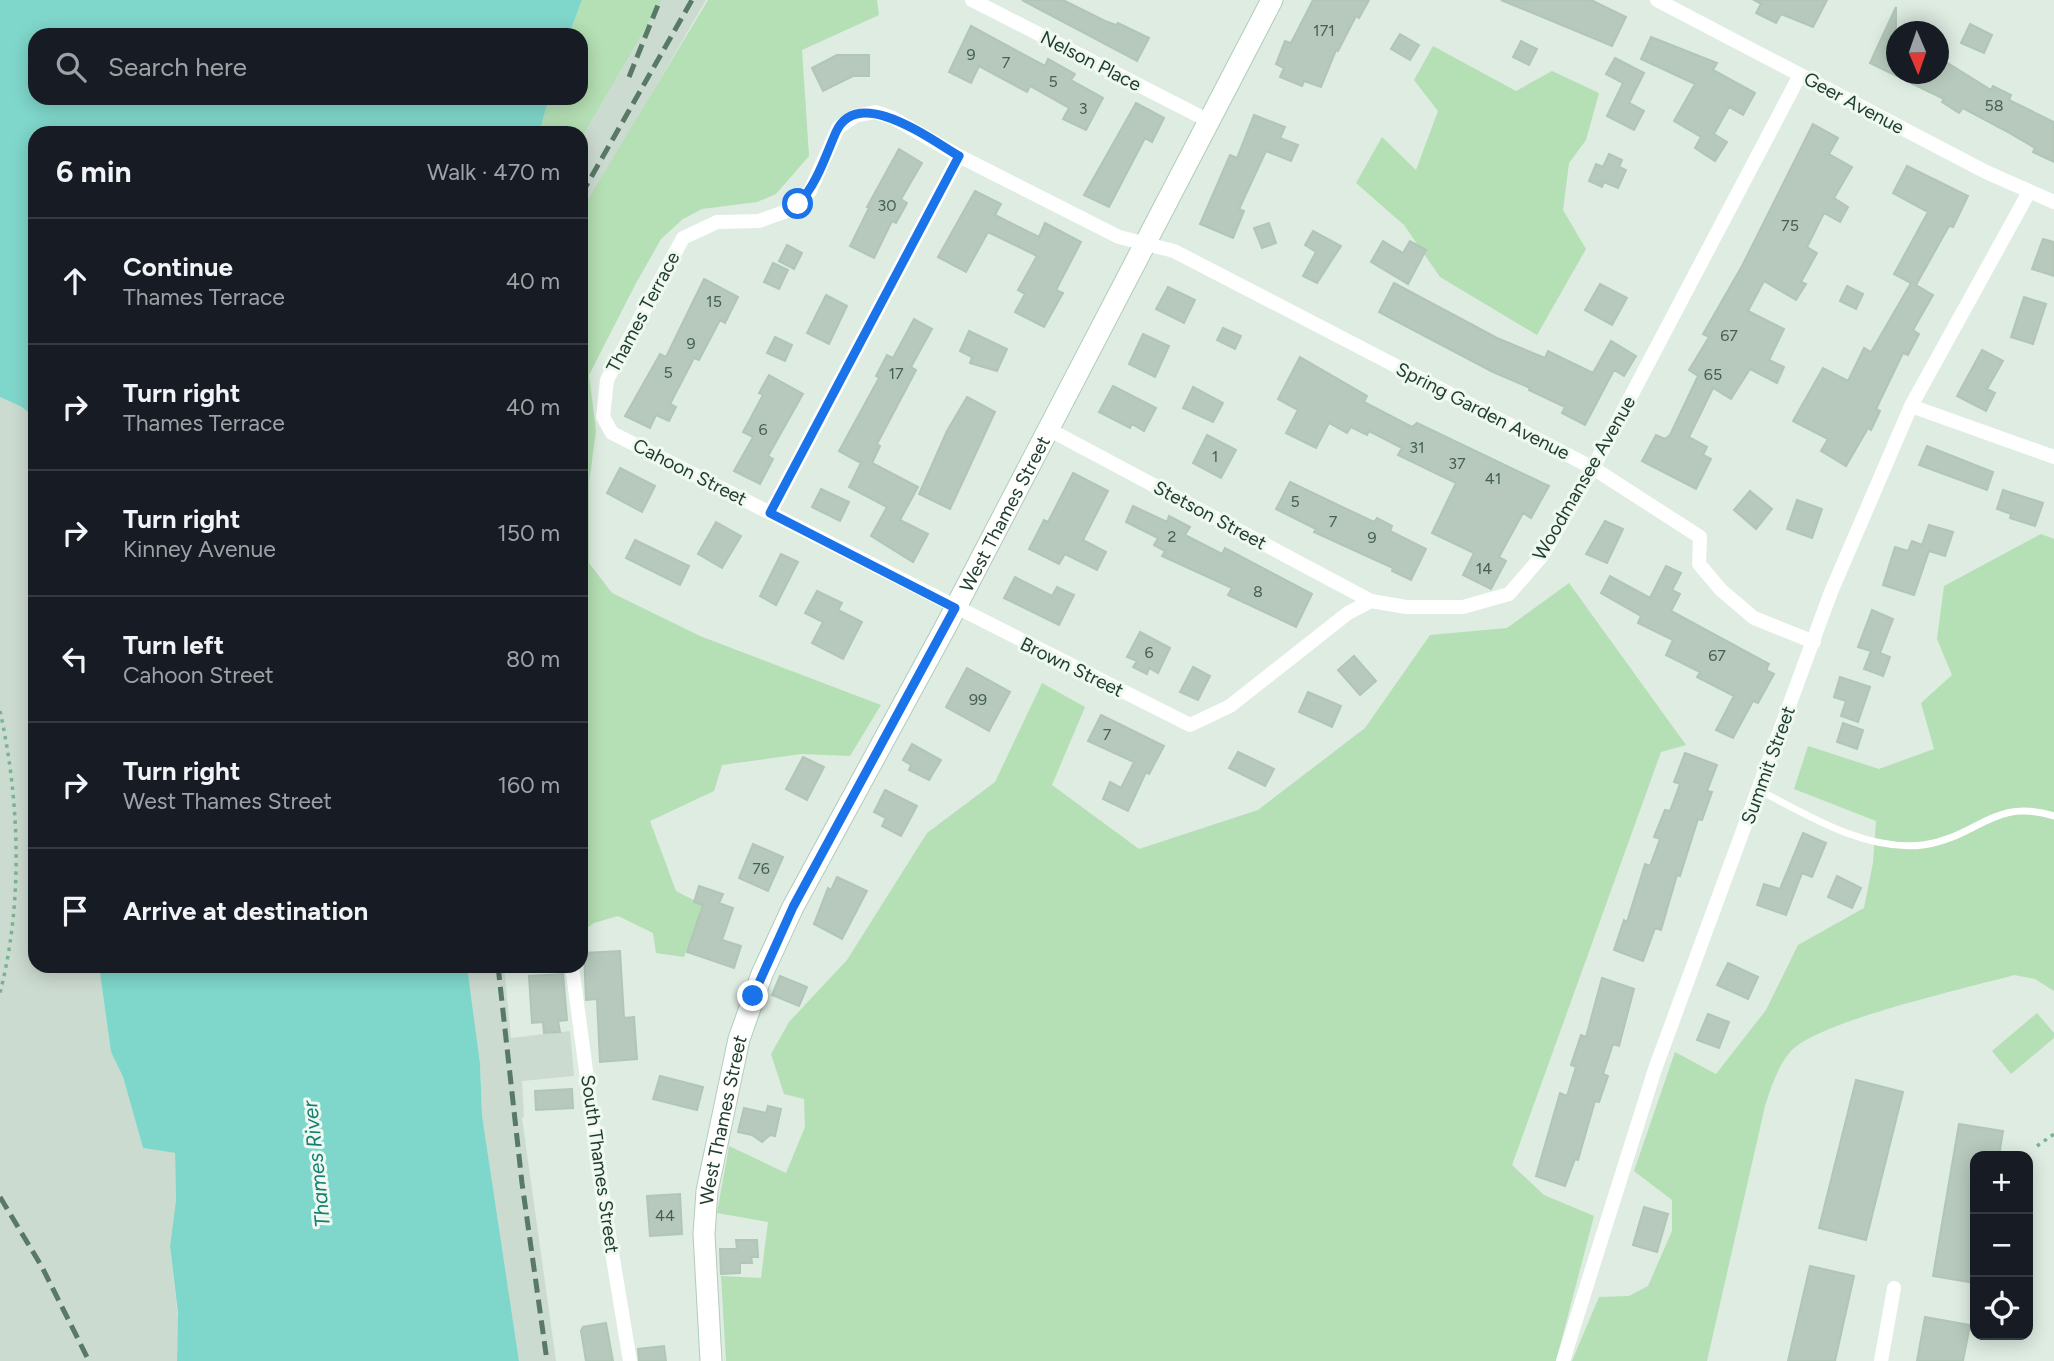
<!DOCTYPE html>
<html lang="en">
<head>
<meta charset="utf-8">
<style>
	:root { --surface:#171b24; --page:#20242c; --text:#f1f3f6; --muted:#9ea1a6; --line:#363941 }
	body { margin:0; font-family:Figtree,sans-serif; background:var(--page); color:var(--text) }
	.controls { position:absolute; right:21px; bottom:21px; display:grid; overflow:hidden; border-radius:14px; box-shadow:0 4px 18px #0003 }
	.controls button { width:63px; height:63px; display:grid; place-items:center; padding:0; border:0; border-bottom:2px solid var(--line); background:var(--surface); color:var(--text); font:35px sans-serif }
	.compass { position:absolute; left:1886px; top:21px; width:63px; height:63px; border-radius:50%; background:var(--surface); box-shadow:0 4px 18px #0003; rotate:178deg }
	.stop { position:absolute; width:21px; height:21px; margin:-16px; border:5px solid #1a73e8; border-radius:50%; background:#fff }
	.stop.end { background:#1a73e8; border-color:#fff; box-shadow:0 2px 7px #0008 }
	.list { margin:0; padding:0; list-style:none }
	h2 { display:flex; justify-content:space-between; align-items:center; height:91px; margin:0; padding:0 28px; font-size:30px }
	h2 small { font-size:23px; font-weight:400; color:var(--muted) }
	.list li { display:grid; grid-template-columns:46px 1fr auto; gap:21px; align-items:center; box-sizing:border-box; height:126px; padding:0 28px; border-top:2px solid var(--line) }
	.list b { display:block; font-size:26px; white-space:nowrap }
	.list p { margin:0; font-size:23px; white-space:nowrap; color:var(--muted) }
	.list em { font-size:23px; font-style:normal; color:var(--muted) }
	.icon { flex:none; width:38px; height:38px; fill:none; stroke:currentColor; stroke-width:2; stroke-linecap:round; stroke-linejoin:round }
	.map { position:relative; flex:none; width:2054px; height:1361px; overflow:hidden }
	.search { position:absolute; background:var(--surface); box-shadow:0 4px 18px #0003; left:28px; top:28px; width:560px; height:77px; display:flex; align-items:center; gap:18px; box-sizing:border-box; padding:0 24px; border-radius:21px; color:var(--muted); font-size:26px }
	.panel { position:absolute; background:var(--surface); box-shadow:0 4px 18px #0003; left:28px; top:126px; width:560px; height:847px; border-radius:21px }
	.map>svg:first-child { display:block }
	.built { fill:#ccdbd0 }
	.green { fill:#b5dfb4 }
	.water { fill:#7fd7cb }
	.building { fill:#b6c9bc; stroke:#b0c6b6; stroke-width:2 }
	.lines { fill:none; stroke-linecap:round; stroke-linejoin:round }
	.secondary-casing { stroke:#b0ccba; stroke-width:23 }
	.path { stroke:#7bb391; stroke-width:3.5; stroke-dasharray:3.5 5; stroke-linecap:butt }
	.lane { stroke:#fff; stroke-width:7 }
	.street { stroke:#fff; stroke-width:14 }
	.secondary { stroke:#fff; stroke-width:21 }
	.rail { stroke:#587966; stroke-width:5; stroke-dasharray:14 7; stroke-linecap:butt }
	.route { stroke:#1a73e8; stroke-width:9 }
	.labels { text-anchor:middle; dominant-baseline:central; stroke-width:6; stroke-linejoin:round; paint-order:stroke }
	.number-label { font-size:16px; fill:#44604f }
	.street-label { font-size:19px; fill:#1e3d2b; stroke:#eff8f1 }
	.water-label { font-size:21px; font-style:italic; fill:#127f71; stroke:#eff8f1 }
</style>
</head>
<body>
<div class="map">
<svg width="2054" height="1361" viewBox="0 0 2054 1361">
	<rect width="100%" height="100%" fill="#deece2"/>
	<!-- built -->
	<path class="built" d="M662 0H706L613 161 581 210V139Z
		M0 397 22 407 35 418V966H99L111 1052 123 1077 143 1148 175 1153 176 1200 170 1246 178 1317 177 1361H0Z
		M467 966H504L511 1038 570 1031 574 1076 522 1081 524 1117 522 1118 556 1361H519L482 1115 480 1063Z"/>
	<!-- green -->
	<path class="green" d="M582 0H662L581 139V133H539L549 98H581V35H569Z
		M708 0H877L879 15 802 50 809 156 776 194 757 202 702 209 683 219 661 239 635 285 589 375 596 431 589 483V563L612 593 700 636 881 705 850 756 801 754 722 765 714 791 650 821 676 891 703 905 684 957 656 953 653 933 618 916 594 923 581 932V211Z
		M1433 46 1516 91 1552 71 1599 93 1586 140 1569 163 1563 210 1586 249 1537 335 1440 277 1404 225 1356 183 1382 137 1416 170 1438 111 1414 80Z
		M2041 534 2054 539V991L2035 979 2014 975C1968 988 1817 1021 1790 1052 1777 1068 1771 1087 1765 1106L1707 1361H1572L1599 1297 1629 1296 1648 1286 1672 1231V1200L1634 1171 1675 1052 1716 1074 1766 1010 1798 945 1864 908 1873 863 1876 821 1794 789 1808 746 1879 769 1934 749 1921 703 1952 675 1937 639 1944 586Z
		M1569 583 1686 745 1661 752 1512 1165 1544 1195 1594 1216 1556 1361H726L721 1276 761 1278 768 1222 717 1213 729 1146 786 1173 805 1127 804 1099 784 1094 771 1054 789 1022 847 960 927 833 995 782 1042 683 1085 707 1052 785 1139 849 1258 810 1365 728 1430 635 1507 628Z
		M2037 1013 2054 1033V1038L2011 1074 1992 1051Z"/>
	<!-- water -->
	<path class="water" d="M0 0H582L569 35H35V98H549L539 133H35V418L22 407 0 397Z
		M99 966H467L480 1063 482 1115 519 1361H177L178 1313 170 1246 176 1200 175 1153 143 1148 123 1077 111 1052Z"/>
	<!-- building -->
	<path class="building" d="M1022 0H1063L1105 21 1116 25 1118 23 1149 38 1137 61Z
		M1313 0H1369L1359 18 1356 16 1338 51 1336 50 1321 87 1304 81 1302 86 1280 77 1284 68 1276 64 1285 41 1291 43Z
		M1501 0H1591L1626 17 1612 46Z
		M1754 0H1827L1813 27 1781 14 1776 23 1756 13 1761 4Z
		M1896 7V74H1938V57L1991 90 1993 86 2011 95 2009 100 2054 122V162L2033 152 2035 148 2006 131 1963 108 1959 113 1942 102 1944 99 1870 63Z
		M1970 24 1992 35 1984 53 1961 43Z
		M971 26 1045 66 1048 59 1075 74 1071 80 1103 98 1086 130 1063 119 1069 108 1030 86 1027 92 979 66 971 83 949 72Z
		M1400 34 1419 45 1410 60 1391 49Z
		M1651 37 1717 63 1713 70 1755 93 1743 115 1729 107 1714 134 1727 142 1715 161 1695 148 1701 137 1674 121 1695 84 1641 59Z
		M1521 41 1537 49 1529 65 1513 57Z
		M837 55H869V76H853L823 91 812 68Z
		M1615 58 1644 73 1629 103 1644 111 1634 130 1607 116 1623 83 1606 74Z
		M1136 103 1164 118 1152 142 1145 138 1109 207 1084 195Z
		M1254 115 1285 127 1280 138 1298 145 1291 161 1266 151 1239 209 1244 211 1233 238 1200 224 1230 155 1237 158Z
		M1813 124 1838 138 1829 154 1852 167 1834 198 1848 207 1840 222 1824 213 1807 247 1817 253 1801 282 1806 284 1796 300 1764 281 1748 311 1784 329 1769 360 1784 367 1777 383 1750 369 1731 399 1713 388 1689 437 1707 447 1703 455 1711 459 1696 489 1642 461 1656 435 1665 439 1670 435 1698 376 1689 370 1709 337 1703 334 1742 266Z
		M899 149 922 163 901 199 907 203 896 223 892 221 874 258 850 246 869 208 867 207Z
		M1609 154 1622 160 1619 167 1626 170 1618 188 1604 182 1602 187 1589 181 1596 164 1603 167Z
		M1907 166 1968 196 1953 227 1949 226 1916 285 1933 295 1913 330 1919 334 1908 355 1903 353 1876 409 1880 411 1871 430 1868 428 1846 466 1821 451 1828 439 1793 421 1823 368 1848 381 1864 348 1871 352 1911 283 1894 274 1928 212 1893 193Z
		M975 191 1001 204 995 215 1039 237 1045 223 1081 242 1056 290 1063 293 1044 327 1015 312 1025 294 1018 290 1037 256 988 232 966 272 938 257Z
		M1269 223 1276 243 1262 248 1254 228Z
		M1313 231 1341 246 1317 283 1303 276 1316 252 1305 245Z
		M2043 239 2054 242V276L2032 269Z
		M1383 241 1403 253 1410 241 1426 250 1408 284 1371 262Z
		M787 245 802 253 794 269 779 261Z
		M773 263 788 270 779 289 764 282Z
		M704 279 738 297 725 323 720 320 699 360 694 358 670 404 676 407 669 421 656 415 650 428 625 416 660 354 666 357Z
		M1394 283 1497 338 1545 358 1548 351 1593 373 1611 341 1636 356 1624 376 1614 370 1585 425 1562 413 1565 407 1529 390 1530 388 1493 372 1379 312Z
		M1600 284 1627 298 1612 325 1585 310Z
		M1847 286 1863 294 1856 309 1840 301Z
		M1168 287 1195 300 1184 323 1156 309Z
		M826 295 847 306 829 344 807 333Z
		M2024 297 2046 304 2033 344 2011 337Z
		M914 319 932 329 911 367 916 370 877 444 880 446 872 463 918 487 900 520 928 534 913 562 871 536 887 507 849 487 861 463 839 451 879 378 876 376 887 355 893 358Z
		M1223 328 1241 336 1235 349 1217 340Z
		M969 331 1007 349 997 371 970 363 972 357 960 351Z
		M1143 334 1169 346 1155 377 1129 364Z
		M775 337 792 345 785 361 767 353Z
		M1982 350 2003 361 1987 389 1995 393 1986 411 1957 396Z
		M1300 357 1367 396 1364 402 1412 427 1417 423 1549 486 1531 518 1523 513 1499 557 1506 561 1491 589 1463 575 1474 553 1432 533 1456 483 1398 455 1402 448 1369 431 1367 435 1351 427 1347 433 1329 423 1316 448 1286 433 1298 410 1278 399Z
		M769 375 803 394 768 456 773 459 760 484 734 471 753 437 743 432 763 395 759 393Z
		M1113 386 1156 408 1144 431 1132 424 1130 428 1099 412Z
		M1193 387 1223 403 1213 422 1183 408Z
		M967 397 995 412 950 509 919 494 947 431Z
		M1207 435 1236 450 1221 478 1193 463Z
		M1927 446 1993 472 1987 490 1919 465Z
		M620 468 655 486 642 512 607 493Z
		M1073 473 1108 491 1083 540 1106 552 1097 570 1065 554 1059 564 1029 549 1044 520 1048 522Z
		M1290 482 1374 522 1377 518 1392 526 1390 531 1426 549 1411 580 1392 571 1393 568 1314 532 1316 529 1276 509Z
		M821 489 849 502 840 521 812 507Z
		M2003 490 2043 503 2035 526 2010 518 2011 514 1997 509Z
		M1750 491 1772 509 1756 529 1734 510Z
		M1797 500 1822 509 1812 538 1787 529Z
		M1133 506 1167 522 1169 516 1190 527 1185 535 1222 554 1225 548 1312 594 1296 627 1228 595 1232 588 1162 556 1165 551 1154 545 1158 538 1126 522Z
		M1605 521 1623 529 1607 563 1586 554Z
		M716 522 741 536 722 568 698 554Z
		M1929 525 1953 532 1945 556 1929 551 1914 595 1883 585 1895 547 1908 551 1912 541 1922 545Z
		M635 540 689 566 680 585 626 558Z
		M781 554 798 562 776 605 760 596Z
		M1666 566 1681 573 1672 590 1680 594 1671 611 1769 664 1766 670 1774 674 1758 703 1753 701 1733 738 1716 730 1734 696 1697 677 1700 672 1666 655 1673 640 1638 623 1641 616 1601 593 1610 576 1650 598Z
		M1015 577 1052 596 1057 587 1074 595 1059 625 1004 598Z
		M817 591 842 603 838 610 862 622 843 659 812 643 823 622 805 613Z
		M1872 610 1893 619 1880 653 1890 657 1883 676 1864 669 1871 651 1858 647Z
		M1140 632 1170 648 1158 673 1149 668 1147 674 1133 667 1137 661 1127 657Z
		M1354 656 1376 681 1360 695 1338 670Z
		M1193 667 1210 676 1198 700 1180 692Z
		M967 668 1010 692 989 731 946 707Z
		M1840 677 1870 687 1858 722 1841 716 1846 701 1834 697Z
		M1308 692 1341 706 1332 727 1299 712Z
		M1101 715 1164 746 1149 774 1146 772 1128 811 1103 799 1110 782 1121 788 1134 762 1088 741Z
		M1843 723 1863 730 1857 749 1837 742Z
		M912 744 941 760 929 780 909 770 911 765 903 760Z
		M1238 752 1274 769 1265 786 1229 768Z
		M1685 753 1717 765 1707 791 1712 792 1702 820 1698 819 1680 876 1677 875 1661 930 1655 928 1643 961 1614 950 1624 920 1627 922 1645 864 1650 866 1660 839 1654 837 1665 810 1670 811 1680 784 1674 782Z
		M803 757 824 767 807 800 786 789Z
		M885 790 917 806 901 836 882 826 886 818 874 812Z
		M1803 833 1826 843 1812 877 1802 873 1786 915 1757 905 1764 884 1780 889Z
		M753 844 783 857 768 891 739 878Z
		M1837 876 1861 888 1852 908 1828 897Z
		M837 877 867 891 842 939 814 924 828 888 831 890Z
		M699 886 723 894 719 903 733 908 722 940 741 946 734 968 687 952 703 905 694 902Z
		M620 951 624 1018 634 1017 637 1059 600 1062 597 999 586 1000 584 953Z
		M1728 963 1758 977 1748 999 1717 985Z
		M563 974 567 1020 558 1021 560 1032 544 1033 543 1022 532 1023 529 976Z
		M780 976 807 987 799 1006 772 995Z
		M1602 978 1634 989 1619 1046 1613 1044 1603 1074 1608 1076 1599 1102 1595 1101 1578 1160 1575 1159 1565 1186 1536 1176 1560 1093 1567 1096 1576 1067 1571 1065 1581 1035 1586 1037Z
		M1708 1014 1729 1022 1719 1048 1697 1040Z
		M660 1076 703 1087 697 1110 653 1099Z
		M1856 1080 1903 1092 1866 1240 1819 1228Z
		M572 1089 573 1108 536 1110 535 1091Z
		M768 1106 781 1109 775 1136 770 1135 762 1142 752 1135 738 1132 744 1108 766 1113Z
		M1959 1124 2003 1131 1999 1156H1975V1283L1933 1276Z
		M680 1194 682 1234 650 1236 647 1196Z
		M1644 1207 1668 1214 1657 1252 1633 1245Z
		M736 1240H757L758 1257H751L752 1263H740V1273L721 1274 720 1249H737Z
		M1810 1266 1854 1276 1835 1361H1788Z
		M1925 1317 1970 1325 1963 1361H1917Z
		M606 1323 613 1361H586L581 1331 583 1327Z
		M664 1346 666 1361H639L638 1349Z"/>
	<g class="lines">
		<!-- secondary casing -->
		<g class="secondary-casing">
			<g id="secondary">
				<path id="s1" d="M711 1361 704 1234 707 1191 739 1039 762 974 793 907 946 626 1272 0"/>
			</g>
		</g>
		<!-- path -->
		<path class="path" d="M0 711C20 802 23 903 0 993
			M2037 1146 2054 1134"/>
		<!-- lane -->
		<path class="lane" d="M1759 790C1807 815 1866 852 1923 845 1979 837 1993 797 2054 816"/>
		<!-- street -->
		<path class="street" d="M972 0 1209 121
			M1657 0 1986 172 2054 202
			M1800 75 1593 468 1542 556 1509 594 1463 607H1406L1371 601 1348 613 1230 706 1190 725 612 433 603 417 607 380 683 238 717 222 759 221 787 211 798 203 810 191 838 128 855 116 875 112 893 118 959 156 1119 237 1174 251 1593 468 1700 537 1699 564 1721 590 1754 618 1814 642
			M1911 406 2054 457
			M1048 429 1371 601
			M770 513 959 156
			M572 966 603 1198 630 1361
			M1563 1361 1655 1069 1831 592 1911 406 2029 192
			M1881 1361 1894 1288"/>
		<!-- secondary -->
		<use href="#secondary" class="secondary"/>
		<!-- rail -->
		<path class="rail" d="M629 77 660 0
			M581 195 692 0
			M498 966 522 1183 547 1361
			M0 1197 42 1267 89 1361"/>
	</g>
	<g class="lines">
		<!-- route -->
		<path class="route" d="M753 996 793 907 955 608 770 513 959 156C931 140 858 84 836 132 825 157 817 184 798 204"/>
	</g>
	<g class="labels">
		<!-- number labels -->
		<g class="number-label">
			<text x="1324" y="30">171</text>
			<text x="971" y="54">9</text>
			<text x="1006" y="62">7</text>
			<text x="1053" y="81">5</text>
			<text x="1994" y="105">58</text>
			<text x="1083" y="108">3</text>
			<text x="887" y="205">30</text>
			<text x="1790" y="225">75</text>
			<text x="714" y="301">15</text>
			<text x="1729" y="335">67</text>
			<text x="691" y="343">9</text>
			<text x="668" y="372">5</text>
			<text x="896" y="373">17</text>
			<text x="1713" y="374">65</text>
			<text x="763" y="429">6</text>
			<text x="1417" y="447">31</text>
			<text x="1215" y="456">1</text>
			<text x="1457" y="463">37</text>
			<text x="1493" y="478">41</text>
			<text x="1295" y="501">5</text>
			<text x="1333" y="521">7</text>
			<text x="1172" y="536">2</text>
			<text x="1372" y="537">9</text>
			<text x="1484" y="568">14</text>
			<text x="1258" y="591">8</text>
			<text x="1149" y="652">6</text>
			<text x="1717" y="655">67</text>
			<text x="978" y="699">99</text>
			<text x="1107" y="734">7</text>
			<text x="761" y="868">76</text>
			<text x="665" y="1215">44</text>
		</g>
		<!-- street labels -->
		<g class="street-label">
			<text transform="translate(1091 61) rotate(27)">Nelson Place</text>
			<text transform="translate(1854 103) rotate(28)">Geer Avenue</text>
			<text transform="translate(643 312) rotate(-62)">Thames Terrace</text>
			<text transform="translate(1483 411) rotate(27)">Spring Garden Avenue</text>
			<text transform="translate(690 472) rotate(27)">Cahoon Street</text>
			<text transform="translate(1584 478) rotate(-60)">Woodmansee Avenue</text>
			<text stroke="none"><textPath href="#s1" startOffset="915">West Thames Street</textPath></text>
			<text transform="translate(1210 515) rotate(28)">Stetson Street</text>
			<text transform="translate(1072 667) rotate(26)">Brown Street</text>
			<text transform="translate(1768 765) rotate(-70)">Summit Street</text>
			<text stroke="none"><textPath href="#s1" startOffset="243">West Thames Street</textPath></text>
			<text transform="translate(600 1164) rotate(82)">South Thames Street</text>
		</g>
		<!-- water labels -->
		<g class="water-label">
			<text transform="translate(316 1164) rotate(-96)">Thames River</text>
		</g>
	</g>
</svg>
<div class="controls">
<button>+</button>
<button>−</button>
<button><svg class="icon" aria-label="locate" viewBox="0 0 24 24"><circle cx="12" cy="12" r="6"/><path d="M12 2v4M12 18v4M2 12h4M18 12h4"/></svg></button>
</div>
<svg class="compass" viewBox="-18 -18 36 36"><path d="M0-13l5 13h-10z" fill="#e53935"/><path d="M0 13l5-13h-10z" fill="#9ea1a6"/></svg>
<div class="stop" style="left:798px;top:204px"></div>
<div class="stop end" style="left:753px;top:996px"></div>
<div class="search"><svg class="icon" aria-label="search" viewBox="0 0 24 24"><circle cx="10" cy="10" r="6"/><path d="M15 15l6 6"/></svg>Search here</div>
<section class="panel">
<h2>6 min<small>Walk · 470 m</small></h2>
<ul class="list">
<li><svg class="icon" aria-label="ahead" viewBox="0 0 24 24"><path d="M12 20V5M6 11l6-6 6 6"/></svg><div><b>Continue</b><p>Thames Terrace</p></div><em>40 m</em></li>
<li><svg class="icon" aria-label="right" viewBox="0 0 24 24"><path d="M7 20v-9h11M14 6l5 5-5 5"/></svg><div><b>Turn right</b><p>Thames Terrace</p></div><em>40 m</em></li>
<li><svg class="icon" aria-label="right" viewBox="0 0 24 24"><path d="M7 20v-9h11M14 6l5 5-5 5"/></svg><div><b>Turn right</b><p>Kinney Avenue</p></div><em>150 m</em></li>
<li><svg class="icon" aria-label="left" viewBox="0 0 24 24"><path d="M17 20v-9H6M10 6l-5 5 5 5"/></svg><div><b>Turn left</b><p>Cahoon Street</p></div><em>80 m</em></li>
<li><svg class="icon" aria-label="right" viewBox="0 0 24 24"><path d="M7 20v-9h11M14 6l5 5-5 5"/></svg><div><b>Turn right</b><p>West Thames Street</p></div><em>160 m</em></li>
<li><svg class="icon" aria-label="arrive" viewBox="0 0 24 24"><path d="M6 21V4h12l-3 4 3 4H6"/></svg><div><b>Arrive at destination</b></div></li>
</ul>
</section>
</div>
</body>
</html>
